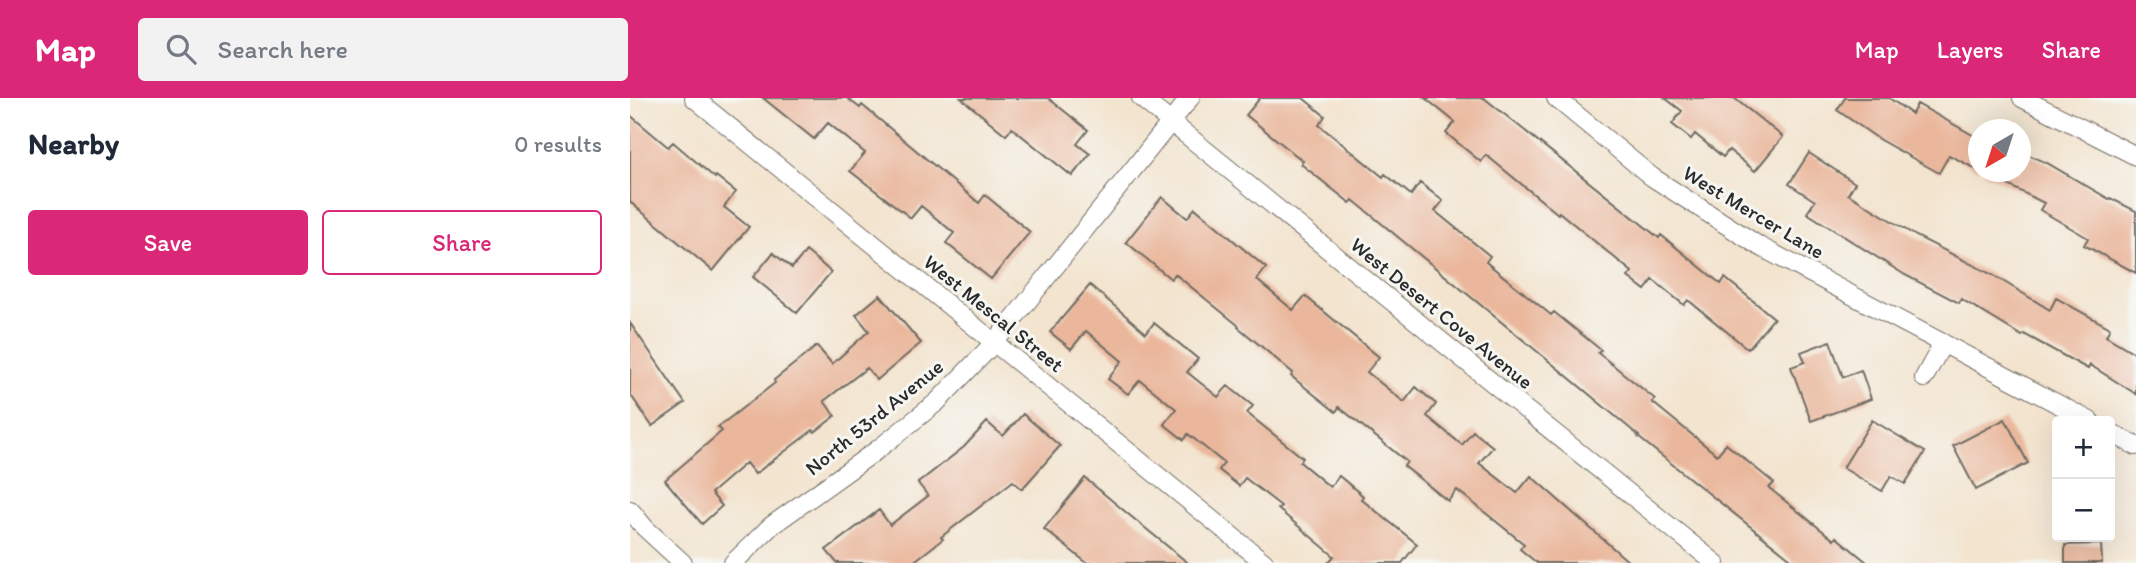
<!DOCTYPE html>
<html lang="en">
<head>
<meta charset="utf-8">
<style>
	:root { --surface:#fff; --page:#f2f2f3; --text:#1f2937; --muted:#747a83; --line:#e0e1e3; --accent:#db2777 }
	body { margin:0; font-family:Itim,sans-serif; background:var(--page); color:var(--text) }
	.controls { position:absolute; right:21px; bottom:21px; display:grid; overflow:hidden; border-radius:7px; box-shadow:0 7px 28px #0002 }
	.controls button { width:63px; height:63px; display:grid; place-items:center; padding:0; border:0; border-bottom:2px solid var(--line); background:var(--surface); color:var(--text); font:35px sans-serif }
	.compass { position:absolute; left:1338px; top:21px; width:63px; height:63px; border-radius:50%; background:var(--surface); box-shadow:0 7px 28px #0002; rotate:219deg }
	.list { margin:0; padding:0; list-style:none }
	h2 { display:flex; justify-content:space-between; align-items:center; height:91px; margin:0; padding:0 28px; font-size:30px }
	h2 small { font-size:23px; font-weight:400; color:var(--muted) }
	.actions { display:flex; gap:14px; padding:21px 28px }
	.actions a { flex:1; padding:16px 0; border:2px solid var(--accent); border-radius:7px; text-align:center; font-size:24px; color:var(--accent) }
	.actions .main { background:var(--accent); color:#fff }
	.icon { flex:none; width:38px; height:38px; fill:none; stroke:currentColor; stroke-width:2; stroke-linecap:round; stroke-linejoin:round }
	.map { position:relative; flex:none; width:1506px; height:465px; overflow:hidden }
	header { display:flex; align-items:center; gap:42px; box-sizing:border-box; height:98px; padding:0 35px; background:var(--accent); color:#fff }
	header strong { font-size:33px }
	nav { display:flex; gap:38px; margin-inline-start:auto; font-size:24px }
	.search { width:490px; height:63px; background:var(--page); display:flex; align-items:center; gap:18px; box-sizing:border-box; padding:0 24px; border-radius:7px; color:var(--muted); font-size:26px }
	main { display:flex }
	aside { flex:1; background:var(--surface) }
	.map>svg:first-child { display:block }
	.building { fill:#eab79c }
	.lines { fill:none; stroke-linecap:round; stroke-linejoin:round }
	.minor-casing { stroke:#716c64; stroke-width:20 }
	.minor { stroke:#fff; stroke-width:18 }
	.labels { text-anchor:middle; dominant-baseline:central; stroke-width:6; stroke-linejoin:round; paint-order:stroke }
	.street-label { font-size:21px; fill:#2b2b2b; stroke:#f6f6f2 }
</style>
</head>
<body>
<header>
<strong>Map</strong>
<div class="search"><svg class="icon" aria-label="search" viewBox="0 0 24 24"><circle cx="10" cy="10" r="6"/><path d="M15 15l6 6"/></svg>Search here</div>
<nav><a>Map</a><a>Layers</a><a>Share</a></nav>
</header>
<main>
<aside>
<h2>Nearby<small>0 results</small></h2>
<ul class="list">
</ul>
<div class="actions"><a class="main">Save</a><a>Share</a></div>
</aside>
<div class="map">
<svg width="1506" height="465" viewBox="0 0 1506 465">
	<rect width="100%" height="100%" fill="#f6f6f2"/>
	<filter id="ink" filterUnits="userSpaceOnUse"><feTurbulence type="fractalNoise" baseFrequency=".0143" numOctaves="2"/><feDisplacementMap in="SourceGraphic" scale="14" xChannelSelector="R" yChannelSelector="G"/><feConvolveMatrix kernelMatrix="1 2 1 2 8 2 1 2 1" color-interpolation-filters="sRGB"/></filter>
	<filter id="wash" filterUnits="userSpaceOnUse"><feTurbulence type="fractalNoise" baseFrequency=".00686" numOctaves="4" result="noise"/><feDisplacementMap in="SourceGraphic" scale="28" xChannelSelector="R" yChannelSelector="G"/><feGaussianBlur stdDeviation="1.57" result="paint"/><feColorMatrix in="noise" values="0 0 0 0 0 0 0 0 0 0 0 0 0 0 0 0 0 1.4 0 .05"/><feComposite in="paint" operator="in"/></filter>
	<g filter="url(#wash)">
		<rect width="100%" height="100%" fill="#f3e4cf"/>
		<g id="blocks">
			<!-- building -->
			<path class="building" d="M133 0H217L230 10 232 7 349 105 355 97 400 134 361 181 316 145 324 135 291 108 281 120 220 73 235 55 198 25 184 41Z
				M331 0H418L458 32 447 46 460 56 442 78 382 30 376 37Z
				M630 0H673L695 18 689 27 753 79 755 76 781 97 790 85 813 103 805 113 860 158 856 164 921 217 924 214 971 252 968 255 1025 301 1022 304 1087 357 1096 346 1144 385 1139 390 1204 442 1206 439 1238 465H1166L1008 339 1009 338 954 292 723 102 720 105 671 66 673 63 616 17Z
				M795 0H854L1029 140 1031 137 1091 186 1095 180 1144 220 1118 251 1058 202 1054 207 1023 182 1015 192 998 179 1002 174 929 114 928 116 856 57 851 64 816 35 825 24Z
				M1035 0H1104L1153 39 1125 73 1099 52 1093 59 1065 36 1061 41 1042 26 1052 13Z
				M1215 0H1259L1282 16 1287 6 1348 40V72L1319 57 1309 75 1250 42 1207 12Z
				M0 17 38 49 43 44 85 80 86 78 106 94 94 109 119 129 83 173 0 104Z
				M1390 53 1417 65 1479 101 1480 100 1506 113V175L1454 147 1458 140 1410 112 1414 105 1352 74H1390Z
				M1179 55 1225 85 1218 96 1286 138 1363 177 1420 212 1426 200 1480 230 1476 238 1506 256V296L1460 267 1458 271 1394 236 1392 238 1331 201 1329 205 1275 177 1177 115 1185 103 1159 86Z
				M532 99 557 120 565 110 636 170 627 182 663 212 675 198 749 259 737 274 774 304 786 289 806 306 797 318 832 347 843 333 863 349 849 365 887 395 901 378 1000 465H907L890 451 894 446 827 392 818 403 774 368 777 364 709 309 706 314 661 278 663 275 608 229 609 228 545 176 541 181 496 144Z
				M176 153 201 174 167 215 123 179 143 155 162 170Z
				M460 187 516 235 524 225 568 261 557 274 588 299 598 288 623 308 617 315 673 360 670 364 700 389 709 378 733 398 731 401 787 446 772 465H698L704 458 648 411 651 408 615 380 609 388 589 372 594 365 558 336 554 342 534 326 546 311 510 282 498 296 478 281 492 263 456 233 441 251 420 234Z
				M250 197 291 245 247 282 237 270 194 303 205 318 185 334 183 332 125 376 116 365 81 395 92 408 72 426 35 382 92 333 88 329 145 285 144 282 187 248 202 266 239 233 226 217Z
				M0 225 55 305 22 328 0 296Z
				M1200 243 1213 279 1231 272 1241 301 1181 323 1161 269 1175 264 1171 254Z
				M393 316 430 348 392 391 383 383 311 439 313 441 282 465H207L196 452 249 412 260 427 298 398 288 385 334 349 357 324 373 338Z
				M1375 321 1398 365 1346 392 1323 348Z
				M1242 322 1295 354 1275 386 1261 378 1252 393 1213 370Z
				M455 380 498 416 558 465H457L414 431Z
				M1471 446 1472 465H1435V447Z"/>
		</g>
	</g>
	<g filter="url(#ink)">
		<use href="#blocks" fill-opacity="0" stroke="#716c64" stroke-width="2"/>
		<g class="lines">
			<!-- minor casing -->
			<g class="minor-casing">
				<path id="minor" d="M64 0 635 465
					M511 0 1085 465
					M926 0 1022 79 1129 148 1460 323
					M1392 0 1506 58
					M1294 280 1313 245
					M1480 334 1506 348
					M0 412 15 430 53 465
					M103 465 141 428 247 352 307 304 364 245 560 0"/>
			</g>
			<!-- minor -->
			<use href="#minor" class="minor"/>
		</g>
	</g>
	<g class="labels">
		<!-- street labels -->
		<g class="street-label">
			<text transform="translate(1124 114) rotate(31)">West Mercer Lane</text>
			<text transform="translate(364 215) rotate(39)">West Mescal Street</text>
			<text transform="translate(812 215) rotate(39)">West Desert Cove Avenue</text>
			<text transform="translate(244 319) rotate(-39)">North 53rd Avenue</text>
		</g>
	</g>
</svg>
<div class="controls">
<button>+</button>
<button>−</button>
</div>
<svg class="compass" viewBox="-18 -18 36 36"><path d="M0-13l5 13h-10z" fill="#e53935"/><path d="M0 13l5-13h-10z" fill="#747a83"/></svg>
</div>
</main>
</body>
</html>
